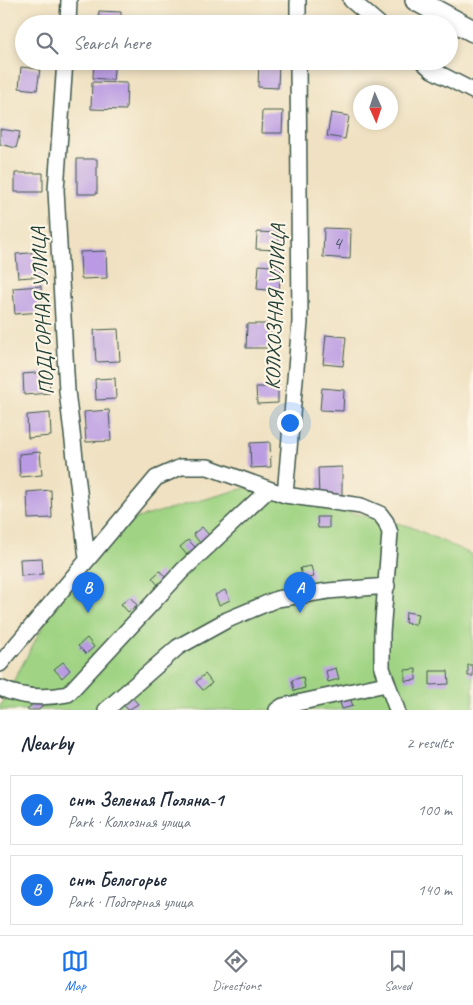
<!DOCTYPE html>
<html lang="en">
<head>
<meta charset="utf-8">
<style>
	:root { --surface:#fff; --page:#f6f6f7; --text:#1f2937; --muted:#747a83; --line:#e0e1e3; --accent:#1a73e8 }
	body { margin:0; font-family:Caveat,sans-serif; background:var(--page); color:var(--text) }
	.compass { position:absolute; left:353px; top:85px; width:45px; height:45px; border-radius:50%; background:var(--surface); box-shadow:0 2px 8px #0003; rotate:177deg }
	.you { position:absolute; left:289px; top:422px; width:18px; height:18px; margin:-12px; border:4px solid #fff; border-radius:50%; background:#1a73e8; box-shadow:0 0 0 8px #1a73e833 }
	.badge { display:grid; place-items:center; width:32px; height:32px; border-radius:50%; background:var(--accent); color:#fff; font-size:16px; font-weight:700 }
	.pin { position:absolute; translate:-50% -41px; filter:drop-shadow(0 1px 2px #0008) }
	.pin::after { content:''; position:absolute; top:26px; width:18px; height:15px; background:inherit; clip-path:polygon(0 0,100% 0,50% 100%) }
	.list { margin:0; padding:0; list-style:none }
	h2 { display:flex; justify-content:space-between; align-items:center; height:65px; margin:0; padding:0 20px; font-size:21px }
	h2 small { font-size:16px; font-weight:400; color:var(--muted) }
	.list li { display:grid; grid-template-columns:32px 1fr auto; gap:15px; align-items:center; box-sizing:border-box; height:70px; margin:0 10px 10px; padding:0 10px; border:1px solid var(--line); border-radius:0px }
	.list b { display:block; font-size:19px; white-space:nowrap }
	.list p { margin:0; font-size:16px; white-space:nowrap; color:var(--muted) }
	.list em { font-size:16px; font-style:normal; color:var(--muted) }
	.icon { flex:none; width:28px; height:28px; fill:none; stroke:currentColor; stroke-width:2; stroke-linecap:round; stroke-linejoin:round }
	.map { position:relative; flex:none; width:473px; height:710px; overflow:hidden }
	.search { position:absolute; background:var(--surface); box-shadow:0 2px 8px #0003; left:15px; right:15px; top:15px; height:55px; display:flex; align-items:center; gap:12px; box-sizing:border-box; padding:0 18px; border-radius:28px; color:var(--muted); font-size:19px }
	.sheet { height:225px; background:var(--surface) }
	nav { display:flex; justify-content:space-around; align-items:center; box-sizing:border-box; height:70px; border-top:1px solid var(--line); background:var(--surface); font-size:14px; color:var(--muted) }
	nav a { display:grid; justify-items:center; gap:2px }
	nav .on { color:var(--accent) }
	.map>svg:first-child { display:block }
	.green { fill:#a0d484; stroke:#60885c }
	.building { fill:#ba9be3 }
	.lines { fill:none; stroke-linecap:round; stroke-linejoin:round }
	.street-casing { stroke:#3e5649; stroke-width:18 }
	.secondary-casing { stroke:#3e5649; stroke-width:24 }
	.street { stroke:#fff; stroke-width:15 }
	.secondary { stroke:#fff; stroke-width:21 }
	.labels { text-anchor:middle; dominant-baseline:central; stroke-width:4.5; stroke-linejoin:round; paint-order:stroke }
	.number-label { font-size:19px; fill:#465460 }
	.street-label { font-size:21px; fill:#1f3d34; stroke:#fcf5e5 }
</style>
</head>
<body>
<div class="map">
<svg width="473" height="710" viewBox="0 0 473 710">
	<rect width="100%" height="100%" fill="#fcf5e5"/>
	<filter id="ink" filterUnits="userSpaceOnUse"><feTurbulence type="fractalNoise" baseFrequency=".02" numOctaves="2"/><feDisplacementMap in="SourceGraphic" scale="10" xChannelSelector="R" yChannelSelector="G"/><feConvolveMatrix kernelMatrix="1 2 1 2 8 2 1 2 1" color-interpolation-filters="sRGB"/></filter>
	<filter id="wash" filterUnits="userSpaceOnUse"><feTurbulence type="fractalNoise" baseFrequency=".0096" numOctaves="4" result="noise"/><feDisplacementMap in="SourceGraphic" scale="20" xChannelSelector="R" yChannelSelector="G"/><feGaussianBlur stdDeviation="1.12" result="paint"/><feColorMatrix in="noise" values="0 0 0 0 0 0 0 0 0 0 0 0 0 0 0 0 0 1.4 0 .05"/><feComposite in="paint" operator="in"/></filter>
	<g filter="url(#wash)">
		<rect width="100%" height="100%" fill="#efe1c1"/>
		<!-- green -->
		<path class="green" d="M245 488 409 526 473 555V710H0V706L68 580 134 519Z"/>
		<g id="blocks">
			<!-- building -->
			<path class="building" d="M99 11 121 12V24H98Z
				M94 61H115L113 80 93 78Z
				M259 61H279L278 88 258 87Z
				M21 67 40 69 37 90 19 88Z
				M92 82 127 83 126 110 91 109Z
				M262 111H283L282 133H261Z
				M331 113 349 116 345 139 327 136Z
				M0 129 20 132 16 148 0 144Z
				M77 159H97V194H77Z
				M15 173H43V192H15Z
				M324 228 351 229 350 259 323 257Z
				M257 232 279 233 278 250 256 249Z
				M106 251 107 278 81 279 80 252Z
				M43 252 44 276 18 278 16 254Z
				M259 265 281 267 279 291 257 289Z
				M41 286 42 312 15 314 13 288Z
				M247 324H271L270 348H246Z
				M118 329 120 361 96 362 94 330Z
				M326 335 346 337 343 366 323 364Z
				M49 372 50 393 24 395 23 374Z
				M115 378 116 399 96 400 95 379Z
				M256 387H278V403L257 404Z
				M322 388 344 390 343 411 320 410Z
				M109 410 111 441 86 442 84 412Z
				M50 413 51 436 28 438 27 415Z
				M270 442 271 467 251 468 250 443Z
				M40 452 42 475 20 477 19 454Z
				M342 467V498H319L318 468Z
				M51 490 52 518 28 519 27 492Z
				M317 517H329V528H318Z
				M202 527 209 535 200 543 193 534Z
				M188 540 196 548 187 555 180 547Z
				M42 558 43 574 21 576 20 559Z
				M311 566 314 577 303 579 300 568Z
				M160 571 167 579 159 586 152 578Z
				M225 590 230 600 219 605 215 595Z
				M130 597 137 605 128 612 121 604Z
				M406 612 418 614 416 624 405 623Z
				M87 638 94 647 86 654 78 646Z
				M63 662 70 670 62 678 54 669Z
				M468 665H473V676H468Z
				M336 668 339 679 328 682 326 671Z
				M416 669V680L405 681V670Z
				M430 671H448L449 684 430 685Z
				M205 674 212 683 203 690 196 682Z
				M303 677 305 688 294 691 292 680Z
				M349 695 353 706 342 709 339 699Z
				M131 696 138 704 128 710 122 703Z
				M37 699 43 705 39 710H27Z"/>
		</g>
	</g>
	<g filter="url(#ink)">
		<use href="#blocks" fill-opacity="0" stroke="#3e5649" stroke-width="1"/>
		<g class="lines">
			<!-- street casing -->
			<g class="street-casing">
				<path id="street" d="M298 0V24
					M351 0 379 24
					M68 24 69 0
					M65 61 56 190 67 391 87 558
					M298 61 300 322 285 495 361 506 380 514 386 522 390 533 382 633V668L397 710
					M422 61 432 70 473 91
					M0 664 156 478 181 467H208L285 495
					M0 688C22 698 44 699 68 694L183 570 268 490
					M106 710 178 647 227 620 277 599 328 591 387 586
					M277 710 283 706 386 684"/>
			</g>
			<!-- secondary casing -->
			<g class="secondary-casing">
				<path id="secondary" d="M416 0 473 31"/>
			</g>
			<!-- street -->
			<use href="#street" class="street"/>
			<!-- secondary -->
			<use href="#secondary" class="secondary"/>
		</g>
	</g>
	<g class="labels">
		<!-- number labels -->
		<g class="number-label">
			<text x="337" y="243">4</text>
		</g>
		<!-- street labels -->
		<g class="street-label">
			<text transform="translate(275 307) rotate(-88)">КОЛХОЗНАЯ УЛИЦА</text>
			<text transform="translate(42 311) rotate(-93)">ПОДГОРНАЯ УЛИЦА</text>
		</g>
	</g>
</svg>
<svg class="compass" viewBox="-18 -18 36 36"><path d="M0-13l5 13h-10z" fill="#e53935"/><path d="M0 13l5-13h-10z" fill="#747a83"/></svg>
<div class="you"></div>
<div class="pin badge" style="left:300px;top:613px">A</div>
<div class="pin badge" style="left:88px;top:613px">B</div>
<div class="search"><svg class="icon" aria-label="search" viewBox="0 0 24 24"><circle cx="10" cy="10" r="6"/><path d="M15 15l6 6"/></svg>Search here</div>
</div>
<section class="sheet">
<h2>Nearby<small>2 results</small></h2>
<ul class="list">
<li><span class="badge">A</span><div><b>снт Зеленая Поляна-1</b><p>Park · Колхозная улица</p></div><em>100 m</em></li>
<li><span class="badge">B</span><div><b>снт Белогорье</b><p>Park · Подгорная улица</p></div><em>140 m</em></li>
</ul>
</section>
<nav>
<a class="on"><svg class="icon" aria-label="map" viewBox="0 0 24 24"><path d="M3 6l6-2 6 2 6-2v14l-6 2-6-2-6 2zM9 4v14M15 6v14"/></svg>Map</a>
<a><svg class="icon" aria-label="directions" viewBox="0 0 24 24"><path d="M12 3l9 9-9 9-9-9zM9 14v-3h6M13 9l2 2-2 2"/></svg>Directions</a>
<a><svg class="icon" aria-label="saved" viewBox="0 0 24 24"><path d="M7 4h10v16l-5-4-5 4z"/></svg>Saved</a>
</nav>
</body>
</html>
